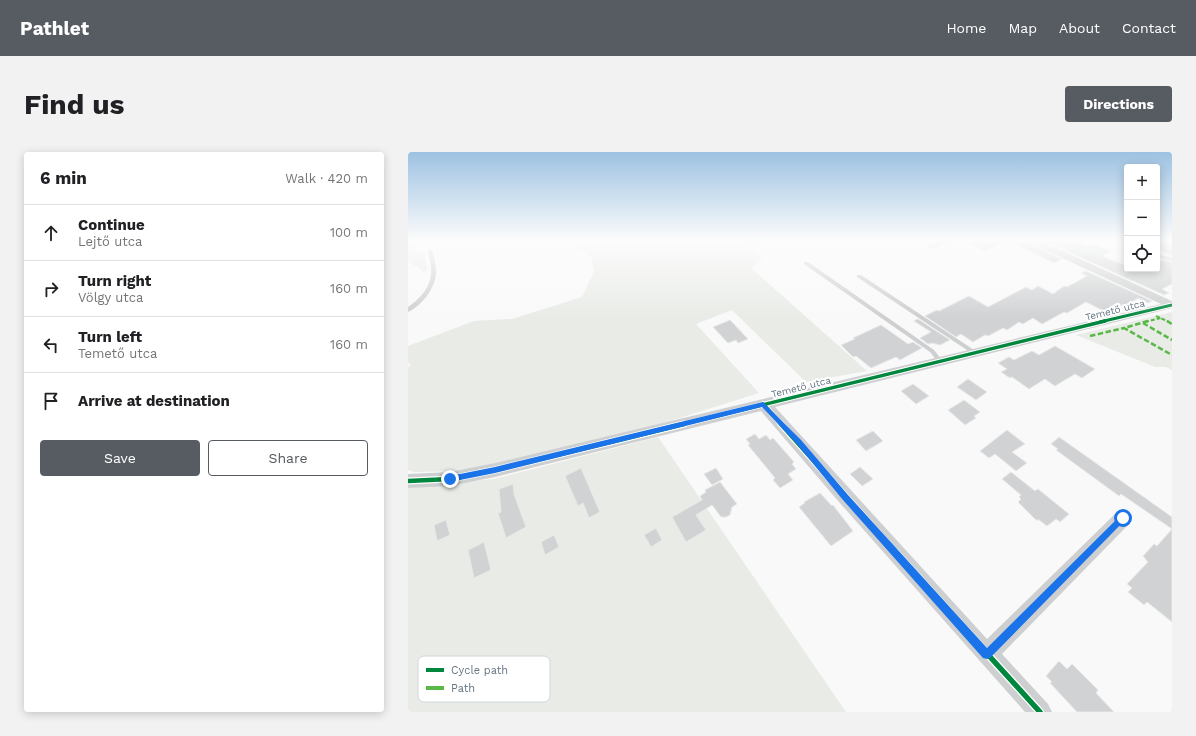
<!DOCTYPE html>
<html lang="en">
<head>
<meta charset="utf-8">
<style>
	:root { --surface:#fff; --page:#f2f2f2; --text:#202124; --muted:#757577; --line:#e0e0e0; --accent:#565c61 }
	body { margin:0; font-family:"Work Sans",sans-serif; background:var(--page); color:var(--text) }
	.controls { position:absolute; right:12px; top:12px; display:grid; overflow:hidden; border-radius:4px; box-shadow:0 2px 10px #0003 }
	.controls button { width:36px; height:36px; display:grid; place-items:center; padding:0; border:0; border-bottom:1px solid var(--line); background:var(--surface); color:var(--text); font:20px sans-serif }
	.stop { position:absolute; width:12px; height:12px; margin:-9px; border:3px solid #1a73e8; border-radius:50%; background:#fff }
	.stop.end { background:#1a73e8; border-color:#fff; box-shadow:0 1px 4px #0008 }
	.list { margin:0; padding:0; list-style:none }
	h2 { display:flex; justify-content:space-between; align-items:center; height:52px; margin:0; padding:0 16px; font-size:17px }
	h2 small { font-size:13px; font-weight:400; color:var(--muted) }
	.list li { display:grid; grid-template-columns:26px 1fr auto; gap:12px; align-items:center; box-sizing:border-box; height:56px; padding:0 16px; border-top:1px solid var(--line) }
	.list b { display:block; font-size:15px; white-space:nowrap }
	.list p { margin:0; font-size:13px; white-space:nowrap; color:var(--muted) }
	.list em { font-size:13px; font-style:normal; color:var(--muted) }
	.actions { display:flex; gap:8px; padding:12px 16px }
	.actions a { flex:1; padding:9px 0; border:1px solid var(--accent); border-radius:4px; text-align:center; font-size:14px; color:var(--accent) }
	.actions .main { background:var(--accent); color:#fff }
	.icon { flex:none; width:22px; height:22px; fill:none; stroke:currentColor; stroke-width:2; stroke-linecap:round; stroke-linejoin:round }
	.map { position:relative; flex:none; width:764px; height:560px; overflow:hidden; border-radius:4px }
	header { display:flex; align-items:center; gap:24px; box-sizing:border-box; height:56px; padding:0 20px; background:var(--accent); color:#fff }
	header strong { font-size:19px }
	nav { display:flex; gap:22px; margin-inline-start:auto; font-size:14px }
	.intro { display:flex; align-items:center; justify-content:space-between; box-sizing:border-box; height:96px; padding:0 24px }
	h1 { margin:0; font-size:28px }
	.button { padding:10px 18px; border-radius:4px; background:var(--accent); color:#fff; font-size:14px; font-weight:700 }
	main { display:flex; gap:24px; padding:0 24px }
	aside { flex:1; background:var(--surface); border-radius:4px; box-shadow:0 2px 10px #0003 }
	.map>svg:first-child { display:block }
	.green { fill:#e8ebe6 }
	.building { fill:#d0d2d3; stroke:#e8e8e8 }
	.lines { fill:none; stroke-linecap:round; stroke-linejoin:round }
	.service { fill:#cecfd0; fill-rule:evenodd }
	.minor { fill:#cecfd0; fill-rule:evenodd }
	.quiet-far1 { stroke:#58b947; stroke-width:2; stroke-dasharray:4 2; stroke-linecap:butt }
	.quiet { stroke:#58b947; stroke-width:2.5; stroke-dasharray:5.5 2.5; stroke-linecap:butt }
	.cycleway-far3-casing { stroke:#fff; stroke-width:5 }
	.cycleway-far2-casing { stroke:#fff; stroke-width:5.5 }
	.cycleway-far1-casing { stroke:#fff; stroke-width:7 }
	.cycleway-casing { stroke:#fff; stroke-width:8 }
	.cycleway-far3 { stroke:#00873e; stroke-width:3 }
	.cycleway-far2 { stroke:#00873e; stroke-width:3.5 }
	.cycleway-far1 { stroke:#00873e; stroke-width:4.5 }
	.cycleway { stroke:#00873e; stroke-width:5.5 }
	.route { fill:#1a73e8 }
	.labels { text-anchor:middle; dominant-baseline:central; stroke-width:4; stroke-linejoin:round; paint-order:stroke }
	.street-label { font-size:10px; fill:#657683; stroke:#fff }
	.key { fill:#fff; stroke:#d1d6da; stroke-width:1 }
	.key-label { font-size:11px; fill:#657683 }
</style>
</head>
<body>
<header>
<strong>Pathlet</strong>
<nav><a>Home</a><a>Map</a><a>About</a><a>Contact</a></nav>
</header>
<div class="intro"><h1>Find us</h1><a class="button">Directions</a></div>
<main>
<aside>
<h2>6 min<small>Walk · 420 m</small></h2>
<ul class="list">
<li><svg class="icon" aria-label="ahead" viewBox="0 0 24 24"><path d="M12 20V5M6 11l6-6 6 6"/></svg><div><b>Continue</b><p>Lejtő utca</p></div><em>100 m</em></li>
<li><svg class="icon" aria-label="right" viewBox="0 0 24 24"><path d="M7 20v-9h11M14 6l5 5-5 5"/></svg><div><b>Turn right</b><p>Völgy utca</p></div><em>160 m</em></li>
<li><svg class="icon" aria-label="left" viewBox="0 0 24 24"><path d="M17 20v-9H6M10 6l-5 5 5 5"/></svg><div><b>Turn left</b><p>Temető utca</p></div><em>160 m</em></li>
<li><svg class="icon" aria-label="arrive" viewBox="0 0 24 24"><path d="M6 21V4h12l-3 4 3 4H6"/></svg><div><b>Arrive at destination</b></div></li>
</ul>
<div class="actions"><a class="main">Save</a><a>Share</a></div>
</aside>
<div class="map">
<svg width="764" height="560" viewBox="0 0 764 560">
	<rect width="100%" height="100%" fill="#f9f9f9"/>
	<!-- green -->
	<path class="green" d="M0 88H5L6 97 17 101 19 118 15 120 10 115 0 110Z
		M172 88H355L340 94 354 106 343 116 459 219 398 230 324 158 288 172 351 241 243 275 52 319 6 320 0 318V215L3 214 0 210V194L66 169 104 167 174 145 186 120 183 104 167 96Z
		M764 160V218L758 215H747L668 183Z
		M250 285 438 560H0V336L86 327Z"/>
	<!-- building -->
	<path class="building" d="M555 88H617L619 91 654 107 646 111 600 89 577 99Z
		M634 88H665L682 95 687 92 703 99 694 104 719 114V117H749V112L755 108 764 110V132L754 137 761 141 756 143Z
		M749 88 764 93V104L749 96Z
		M678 119 744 149 740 151 730 146 716 155 709 151 696 159 678 150 659 161 656 160 634 172 625 166 615 172 611 170 599 178 595 176 580 184 577 183 565 190 553 182 548 185 517 164 529 158 531 159 561 144 580 155 618 135 624 138 630 134 645 142 656 134 659 135 679 124 673 121Z
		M510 167 542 188 532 193 524 191 520 192 512 186 523 180 506 169Z
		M322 168 340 187 330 191 328 188 320 191 305 175Z
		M473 173 500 192 505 190 514 196 492 208 488 205 463 216 448 204 445 205 433 193 447 187 445 186Z
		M647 194 687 217 674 226 667 222 647 234 637 227 621 237 604 225 602 226 593 220 599 217 590 211 601 205 606 208 624 199 631 203Z
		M560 227 579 240 568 248 549 235Z
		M505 232 521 244 508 252 493 239Z
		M556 248 572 260 566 264 568 266 557 273 540 258Z
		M599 278 617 292 604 300 619 311 608 319 587 302 581 306 572 299Z
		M465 279 475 289 458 299 448 288Z
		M347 282 351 287 358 283 362 288 365 286 386 310 384 312 388 317 380 322 385 328 372 336 365 328 367 326 340 293 342 292 338 287Z
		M651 285 764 365V470L739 450 736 453 720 440 724 436 719 432 740 410 735 404 746 392 749 394 764 377 713 342 711 344 648 298 650 297 643 292Z
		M452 315 465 327 454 334 442 322Z
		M173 316 192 360 181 366 175 351 170 354 157 324Z
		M308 316 315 327 304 333 296 322Z
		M603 320 627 339 630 337 661 362 652 370 648 367 639 374 631 368H628L610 350 613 347 611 345 613 343 594 327Z
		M312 330 329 352 324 355 322 363 318 365H313L304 353 288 363 298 378 278 390 264 365 294 348 292 344 298 340 297 338Z
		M105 332 106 342 118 375 98 386 90 361 93 360 91 337Z
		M412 341 424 354 425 353 445 379 423 394 391 355 397 351 396 350Z
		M38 368 42 383 29 389 26 373Z
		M248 376 254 388 243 395 236 383Z
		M146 383 151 395 137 403 133 390Z
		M76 390 83 418 66 426 60 398Z
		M651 509 659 517 664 512 690 538 688 541 706 560H669L642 531 644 530 638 524Z"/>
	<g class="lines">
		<!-- service -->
		<path class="service" d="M20 97 24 98C26 105 28 112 28 120 28 135 14 154 0 160V155C13 146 25 133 23 116 23 110 20 103 20 97Z
			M749 102 764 106V109L749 105Z
			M396 110H400L526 198 534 208 535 209 534 210H530L522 200 396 112Z
			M449 123H453L569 200V202H565L449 125Z"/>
		<!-- minor -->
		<path class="minor" d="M530 88H543L527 96H521L519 94Z
			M618 88H631L764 149V156L367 255 579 487 709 360 715 358 721 360 724 366 721 372 594 502 640 552 644 560H617L431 350 353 259 87 325 42 334 0 336V322L42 320 87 311 753 152 620 90Z"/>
		<!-- quiet-far1 -->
		<path class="quiet-far1" d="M748 164 761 170
			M737 170 753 166"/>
		<!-- quiet -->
		<path class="quiet" d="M740 169 716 176 764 203
			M759 169 764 172
			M735 171 764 188
			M682 184 716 176"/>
		<!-- cycleway-far3 casing -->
		<g class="cycleway-far3-casing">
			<path id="cycleway-far3" d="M692 170 764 153"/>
		</g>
		<!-- cycleway-far2 casing -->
		<g class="cycleway-far2-casing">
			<path id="cycleway-far2" d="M355 252 374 273
				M272 273 697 169"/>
		</g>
		<!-- cycleway-far1 casing -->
		<g class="cycleway-far1-casing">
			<path id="cycleway-far1" d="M373 272 488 401
				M0 329 42 327 87 318 276 272"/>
		</g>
		<!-- cycleway casing -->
		<g class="cycleway-casing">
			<path id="cycleway" d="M487 400 632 560"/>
		</g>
		<!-- cycleway-far3 -->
		<use href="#cycleway-far3" class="cycleway-far3"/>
		<!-- cycleway-far2 -->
		<use href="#cycleway-far2" class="cycleway-far2"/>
		<!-- cycleway-far1 -->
		<use href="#cycleway-far1" class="cycleway-far1"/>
		<!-- cycleway -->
		<use href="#cycleway" class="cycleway"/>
	</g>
	<!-- sky -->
	<linearGradient id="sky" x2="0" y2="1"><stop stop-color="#9dc2e2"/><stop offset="0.53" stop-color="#fcfcfc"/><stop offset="1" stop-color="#fcfcfc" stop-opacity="0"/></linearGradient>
	<rect width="764" height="166" fill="url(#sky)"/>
	<!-- route -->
	<path class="route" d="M355 250 393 288 440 343 579 496 712 364 715 363 719 366 582 506 579 507 575 506 435 348 388 291 354 255 87 321 42 330 38 327 42 324 87 315Z"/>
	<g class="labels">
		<!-- street labels -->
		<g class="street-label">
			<text transform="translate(707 158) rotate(-14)">Temető utca</text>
			<text transform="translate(393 235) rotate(-14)">Temető utca</text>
		</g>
	</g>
	<!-- legend -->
	<rect x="10" y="504" width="132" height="46" rx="6" class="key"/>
	<rect x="18" y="516" width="18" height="4" fill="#00873e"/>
	<rect x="18" y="534" width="18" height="4" fill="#58b947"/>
	<g class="key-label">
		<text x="43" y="522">Cycle path</text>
		<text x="43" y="540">Path</text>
	</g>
</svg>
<div class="controls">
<button>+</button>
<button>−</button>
<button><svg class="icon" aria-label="locate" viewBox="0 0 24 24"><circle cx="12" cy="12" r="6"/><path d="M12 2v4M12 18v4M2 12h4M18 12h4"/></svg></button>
</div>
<div class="stop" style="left:715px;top:366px"></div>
<div class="stop end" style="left:42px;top:327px"></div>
</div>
</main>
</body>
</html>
